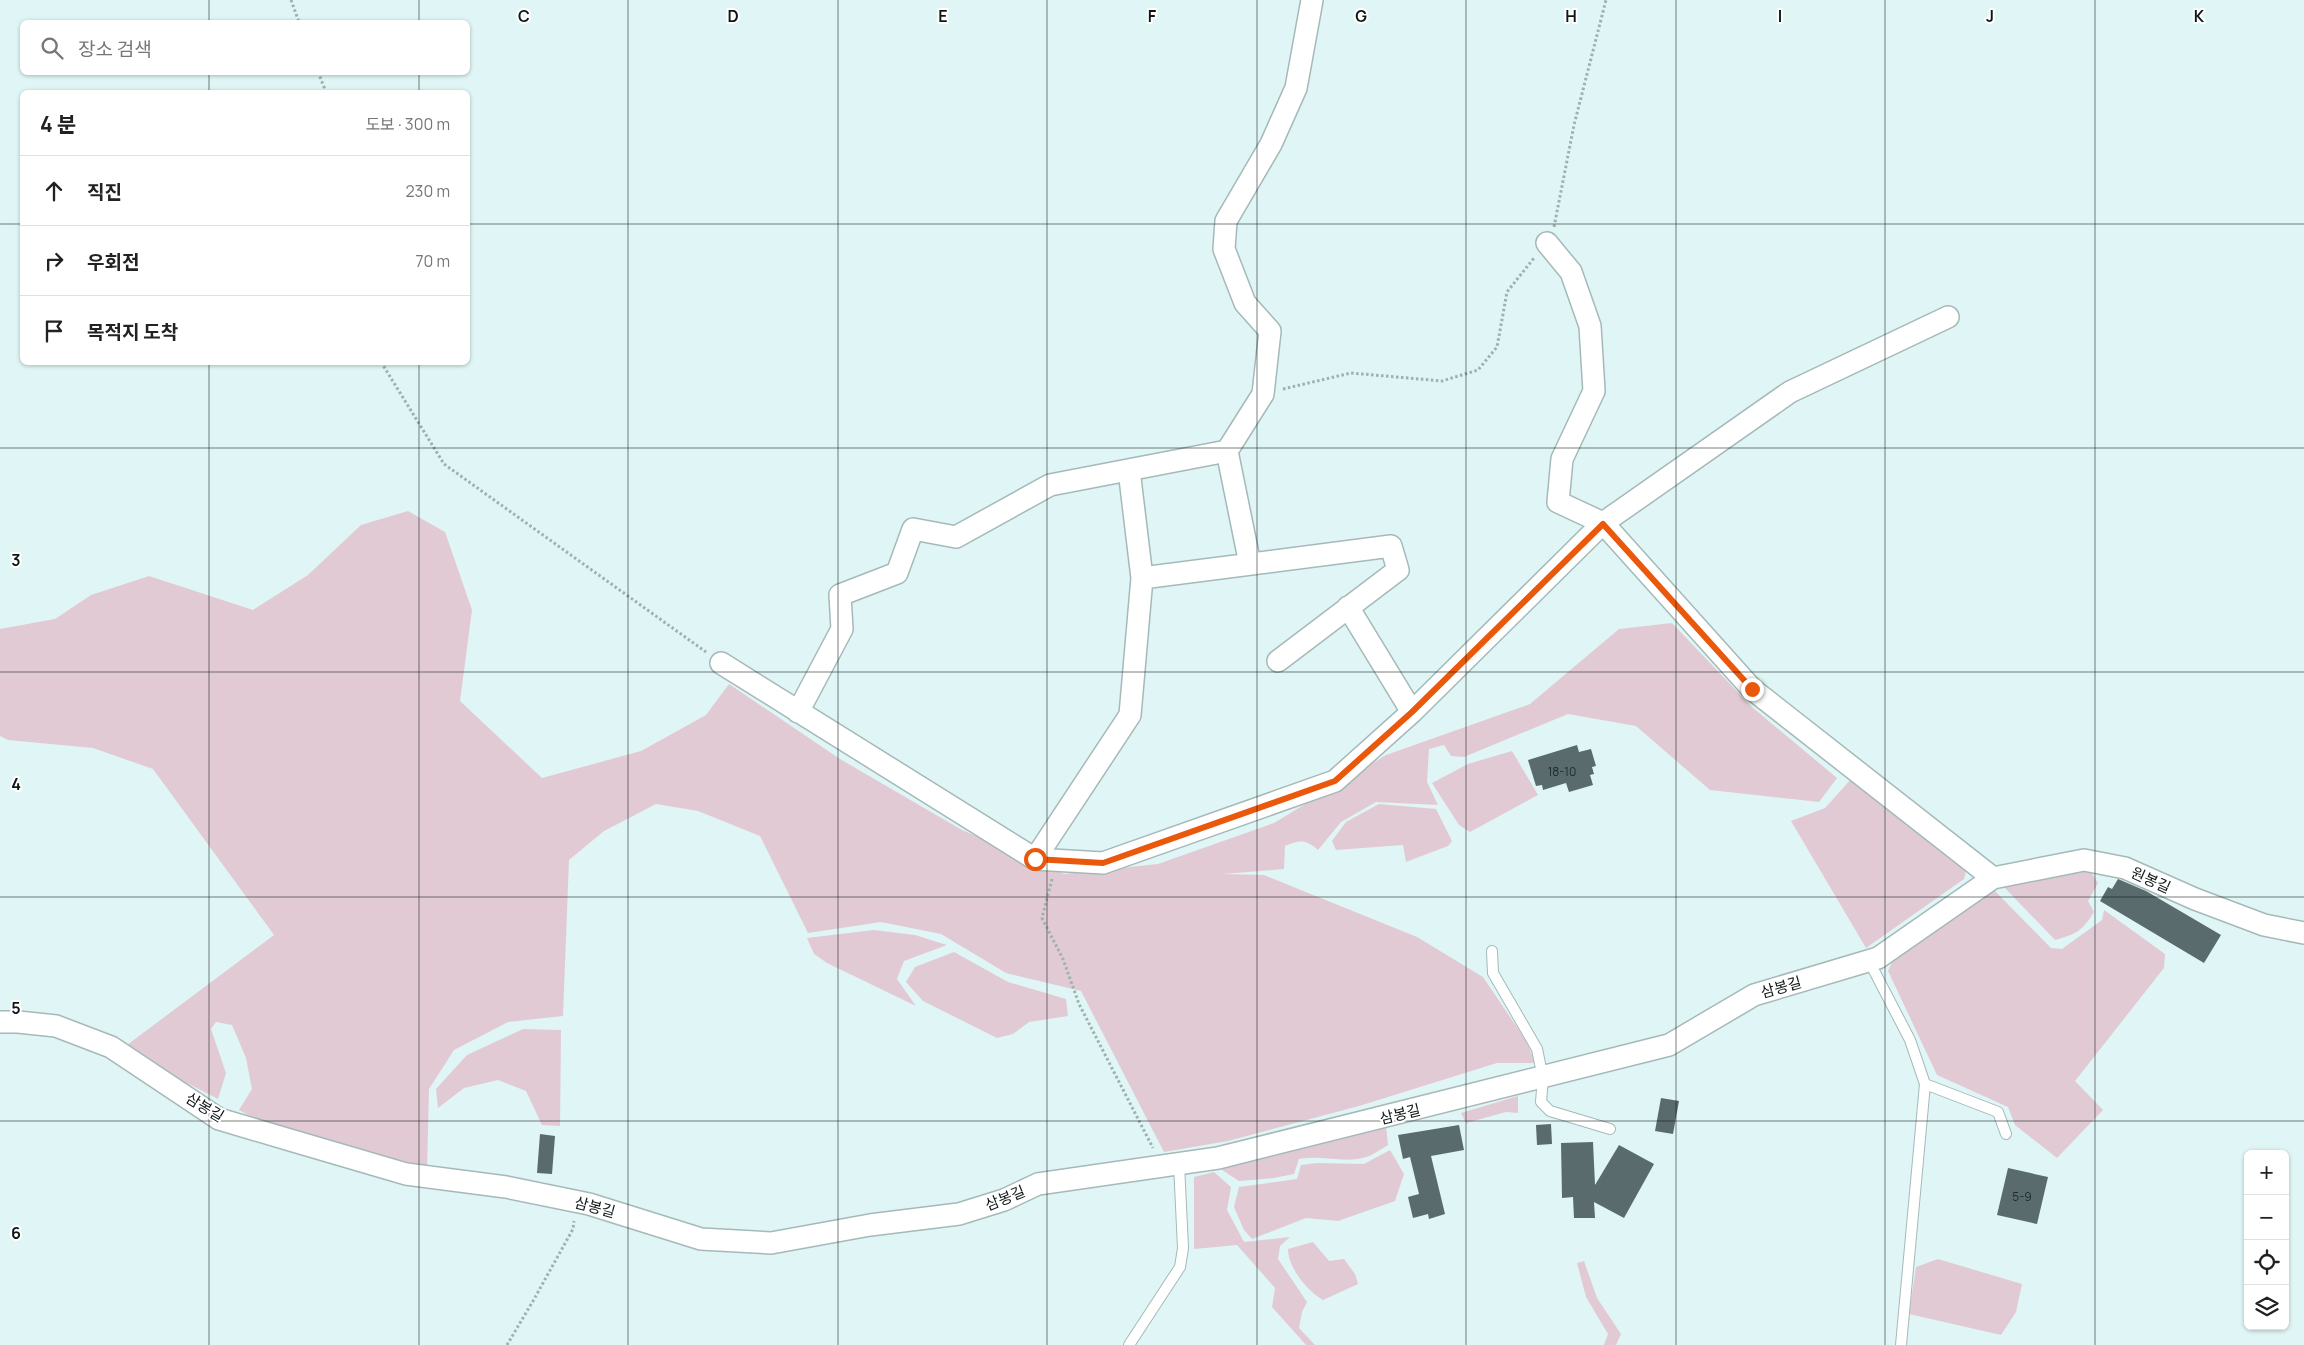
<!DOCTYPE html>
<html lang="ko">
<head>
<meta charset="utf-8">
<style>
	:root { --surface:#fff; --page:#f6f6f6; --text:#222; --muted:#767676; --line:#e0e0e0 }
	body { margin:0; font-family:Manrope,"Noto Sans KR",sans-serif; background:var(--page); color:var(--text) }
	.controls { position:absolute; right:15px; bottom:15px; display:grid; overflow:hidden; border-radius:8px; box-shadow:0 1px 4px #0004 }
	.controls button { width:45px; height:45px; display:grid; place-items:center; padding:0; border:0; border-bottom:1px solid var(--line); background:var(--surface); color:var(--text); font:25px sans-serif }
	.stop { position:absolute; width:15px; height:15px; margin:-11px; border:4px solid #ea580c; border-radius:50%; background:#fff }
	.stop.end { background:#ea580c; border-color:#fff; box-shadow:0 1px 5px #0008 }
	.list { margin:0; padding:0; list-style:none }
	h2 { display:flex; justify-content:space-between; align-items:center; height:65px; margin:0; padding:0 20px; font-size:21px }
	h2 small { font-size:16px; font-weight:400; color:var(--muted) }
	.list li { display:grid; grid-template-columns:32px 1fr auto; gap:15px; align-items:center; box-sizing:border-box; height:70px; padding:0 20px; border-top:1px solid var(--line) }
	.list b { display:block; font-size:19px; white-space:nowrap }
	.list em { font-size:16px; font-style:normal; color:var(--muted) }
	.icon { flex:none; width:28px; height:28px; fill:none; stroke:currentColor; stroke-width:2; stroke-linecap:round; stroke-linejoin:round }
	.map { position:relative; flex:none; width:2304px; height:1345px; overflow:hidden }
	.search { position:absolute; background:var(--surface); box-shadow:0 1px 4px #0004; left:20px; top:20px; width:450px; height:55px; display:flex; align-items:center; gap:12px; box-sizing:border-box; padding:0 18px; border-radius:8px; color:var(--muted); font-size:19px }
	.panel { position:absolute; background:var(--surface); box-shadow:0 1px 4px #0004; left:20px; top:90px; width:450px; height:275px; border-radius:8px }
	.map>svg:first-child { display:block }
	.green { fill:#e2cad5 }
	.building { fill:#596b6c }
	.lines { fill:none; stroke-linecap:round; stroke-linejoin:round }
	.service-casing { stroke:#a5b9b9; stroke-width:12 }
	.minor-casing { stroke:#a5b9b9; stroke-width:24 }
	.path { stroke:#9fb0b0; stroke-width:3; stroke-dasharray:2.5 2.5; stroke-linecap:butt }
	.service { stroke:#fff; stroke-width:10 }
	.minor { stroke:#fff; stroke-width:21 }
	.route { stroke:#ea580c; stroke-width:6 }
	.grid { fill:none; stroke:#0f1616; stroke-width:1; stroke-opacity:0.55 }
	.labels { text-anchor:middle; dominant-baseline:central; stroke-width:4; stroke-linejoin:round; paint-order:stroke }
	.number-label { font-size:12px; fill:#222b2c }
	.street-label { font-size:15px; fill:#0f1616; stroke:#fff }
	.grid-label { font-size:16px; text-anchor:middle; font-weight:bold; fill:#0f1616; stroke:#fff; stroke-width:4; stroke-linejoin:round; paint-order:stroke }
</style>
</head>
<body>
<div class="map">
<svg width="2304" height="1345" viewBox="0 0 2304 1345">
	<rect width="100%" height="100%" fill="#e0f5f5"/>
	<!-- green -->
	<path class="green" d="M408 511 445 532 472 610 460 701 542 778 641 751 706 715 729 684 840 759 962 830 1064 874 1158 864 1274 823 1386 755 1530 704 1619 629 1672 623 1752 707 1837 778 1819 802 1710 790 1636 726 1568 714 1464 757 1451 756 1444 745 1429 749 1427 782 1438 805 1376 802 1341 822 1318 850C1305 839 1300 840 1285 846L1284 869 1223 874 1264 875 1417 937 1483 977 1527 1042 1535 1063H1497L1359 1106 1228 1141 1164 1152 1081 991 1006 973 941 934 881 922 808 933 760 836 698 811 656 804 604 831 569 860 563 1016 508 1022 454 1050 429 1089 427 1171 264 1124 239 1110 252 1089 246 1058 232 1025 216 1022 211 1029 226 1073 218 1099 181 1080 127 1045 274 935 153 769 93 748 8 740 0 736V629L55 619 91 595 149 576 253 610 308 575 361 525Z
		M1512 751 1538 795 1470 832 1459 825 1432 783 1468 764Z
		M1851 779 1966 871 1964 879 1866 948 1791 821 1825 808Z
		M1379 804 1436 809 1452 841 1448 846 1406 862 1403 845 1336 850 1332 841 1346 822Z
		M2089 869 2098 883 2088 901 2094 912C2082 931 2077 934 2055 940L2003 886Z
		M1994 890 2051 948 2062 949 2102 920 2104 910 2165 954 2164 968 2075 1081 2103 1110 2057 1158 2015 1125 2008 1107 1937 1075 1888 971 1893 960Z
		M874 930 915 935 947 945 904 961 897 979 916 1006 827 963 814 954 807 938Z
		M954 952 1008 982 1066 999 1068 1016 1029 1022 1013 1034 997 1038 923 1001 906 982 915 967Z
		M523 1029 561 1030 560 1126 542 1125 526 1091 498 1080 464 1088 438 1108 436 1089 467 1055Z
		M1518 1096V1113L1506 1112 1466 1123 1461 1113Z
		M1386 1125 1388 1145C1381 1149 1372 1156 1363 1158 1342 1163 1321 1155 1299 1159L1294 1174 1274 1178 1239 1181 1222 1170 1228 1164Z
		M1390 1150 1404 1174 1395 1201 1338 1221 1306 1218 1252 1239 1244 1230 1234 1207 1239 1187 1297 1179 1301 1165 1317 1163 1364 1164Z
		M1214 1172 1231 1187 1227 1210 1244 1242 1290 1237 1280 1246 1278 1259 1307 1302 1302 1312 1299 1328 1315 1345H1306L1272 1307 1275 1288 1237 1245 1194 1249V1177Z
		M1313 1242 1329 1261 1344 1259 1355 1274 1358 1284 1323 1300C1307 1291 1288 1267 1288 1249Z
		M1938 1259 2022 1284 2016 1312 2001 1335 1909 1314 1916 1267Z
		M1584 1261 1597 1298 1621 1334 1616 1345H1604L1608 1334 1586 1297 1577 1263Z"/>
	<!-- building -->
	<path class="building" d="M1577 745 1579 752 1591 749 1596 766 1592 767 1594 774 1590 775 1593 785 1569 792 1566 783 1543 790 1542 785 1536 786 1528 760Z
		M2118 879 2146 891 2221 935 2204 963 2100 901 2108 887 2112 889Z
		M1661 1098 1679 1101 1673 1134 1655 1131Z
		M1551 1124 1552 1144 1537 1145 1536 1125Z
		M1459 1125 1464 1150 1431 1156 1445 1214 1429 1219 1428 1214 1413 1218 1408 1197 1419 1194 1410 1157 1403 1159 1398 1135Z
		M540 1134 555 1136 552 1174 537 1173Z
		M1593 1142 1595 1185 1619 1145 1654 1164 1624 1218 1594 1202 1595 1218H1574L1573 1197 1562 1198 1561 1143Z
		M2008 1168 2048 1177 2037 1224 1997 1215Z"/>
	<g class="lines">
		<!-- service casing -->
		<g class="service-casing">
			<path id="service" d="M1492 951 1493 973 1537 1049 1543 1078 1541 1102 1550 1111 1610 1129
				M1869 961 1910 1040 1925 1084 1901 1345
				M1925 1084 1998 1112 2006 1134
				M1129 1345 1180 1267 1183 1248 1179 1164"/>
		</g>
		<!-- minor casing -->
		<g class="minor-casing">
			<path id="minor" d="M1547 243 1571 272 1590 326 1594 391 1562 459 1558 502 1603 523 1752 689 1993 878
				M1227 451 1250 564
				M1142 578 1391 546 1398 570 1278 661
				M1348 607 1412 712
				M721 663 1035 859 1103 863 1335 781 1412 712 1603 523 1790 392 1948 317
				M798 712 842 629 840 595 897 573 913 529 956 537 1050 485 1227 451 1263 394 1270 331 1245 303 1224 249 1226 221 1271 144 1296 88 1312 0
				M1035 859 1130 715 1142 578 1129 470
				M0 1022H18L56 1026 111 1047 219 1119 290 1140 406 1174 506 1187 589 1204 701 1239 771 1243 870 1225 959 1214 1004 1200 1038 1184 1218 1158 1669 1045 1754 995 1878 958 1993 878 2084 860 2125 868 2195 899 2264 925 2304 933"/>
		</g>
		<!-- path -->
		<path class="path" d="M291 0 299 22
			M318 72 326 92
			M1554 227 1574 125 1606 0
			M381 362 444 464 706 652
			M1283 389 1351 373 1442 381 1478 370 1497 347 1507 292 1534 258
			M1052 879 1042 918 1063 959 1079 1004 1153 1148
			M507 1345 533 1301 573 1229 574 1221"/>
		<!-- service -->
		<use href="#service" class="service"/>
		<!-- minor -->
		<use href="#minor" class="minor"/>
	</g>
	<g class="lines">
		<!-- route -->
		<path class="route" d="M1035 859 1103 863 1335 781 1412 712 1603 524 1752 689"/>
	</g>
	<!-- grid -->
	<path class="grid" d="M209 0V22M419 0V22M628 0V1345M838 0V1345M1047 0V1345M1257 0V1345M1466 0V1345M1676 0V1345M1885 0V1345M2095 0V1345M209 72V92M419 72V92M0 224H22M468 224H2304M209 362V1345M419 362V1345M0 448H2304M0 672H2304M0 897H2304M0 1121H2304"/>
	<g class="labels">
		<!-- number labels -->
		<g class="number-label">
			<text x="1562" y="771">18-10</text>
			<text x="2022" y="1196">5-9</text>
		</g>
		<!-- street labels -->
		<g class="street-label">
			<text transform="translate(2151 880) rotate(24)">원봉길</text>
			<text transform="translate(1781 987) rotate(-16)">삼봉길</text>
			<text transform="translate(205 1107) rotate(31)">삼봉길</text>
			<text transform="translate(1400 1114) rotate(-14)">삼봉길</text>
			<text transform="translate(1005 1198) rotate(-22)">삼봉길</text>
			<text transform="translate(595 1207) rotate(15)">삼봉길</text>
		</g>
	</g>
	<g class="grid-label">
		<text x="524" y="22">C</text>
		<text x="733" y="22">D</text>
		<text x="943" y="22">E</text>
		<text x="1152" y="22">F</text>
		<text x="1361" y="22">G</text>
		<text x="1571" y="22">H</text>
		<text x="1780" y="22">I</text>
		<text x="1990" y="22">J</text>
		<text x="2199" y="22">K</text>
		<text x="16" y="566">3</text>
		<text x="16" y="790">4</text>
		<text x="16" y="1014">5</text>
		<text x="16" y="1239">6</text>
	</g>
</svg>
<div class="controls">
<button>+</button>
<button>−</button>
<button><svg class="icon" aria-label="locate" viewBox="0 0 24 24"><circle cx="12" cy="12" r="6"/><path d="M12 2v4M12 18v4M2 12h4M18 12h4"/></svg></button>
<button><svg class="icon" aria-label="layers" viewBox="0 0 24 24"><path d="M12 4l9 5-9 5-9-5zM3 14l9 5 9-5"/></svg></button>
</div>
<div class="stop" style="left:1035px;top:859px"></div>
<div class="stop end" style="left:1752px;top:689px"></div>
<div class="search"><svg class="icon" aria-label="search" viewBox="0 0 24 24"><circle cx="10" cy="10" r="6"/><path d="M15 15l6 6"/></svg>장소 검색</div>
<section class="panel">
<h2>4 분<small>도보 · 300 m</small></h2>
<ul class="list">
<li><svg class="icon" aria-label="ahead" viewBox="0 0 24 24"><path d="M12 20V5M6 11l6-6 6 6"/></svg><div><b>직진</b></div><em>230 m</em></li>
<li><svg class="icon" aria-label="right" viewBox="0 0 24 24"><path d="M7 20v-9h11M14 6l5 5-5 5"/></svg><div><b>우회전</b></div><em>70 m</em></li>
<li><svg class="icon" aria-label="arrive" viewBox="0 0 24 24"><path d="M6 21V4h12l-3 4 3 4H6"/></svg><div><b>목적지 도착</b></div></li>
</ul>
</section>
</div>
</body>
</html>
